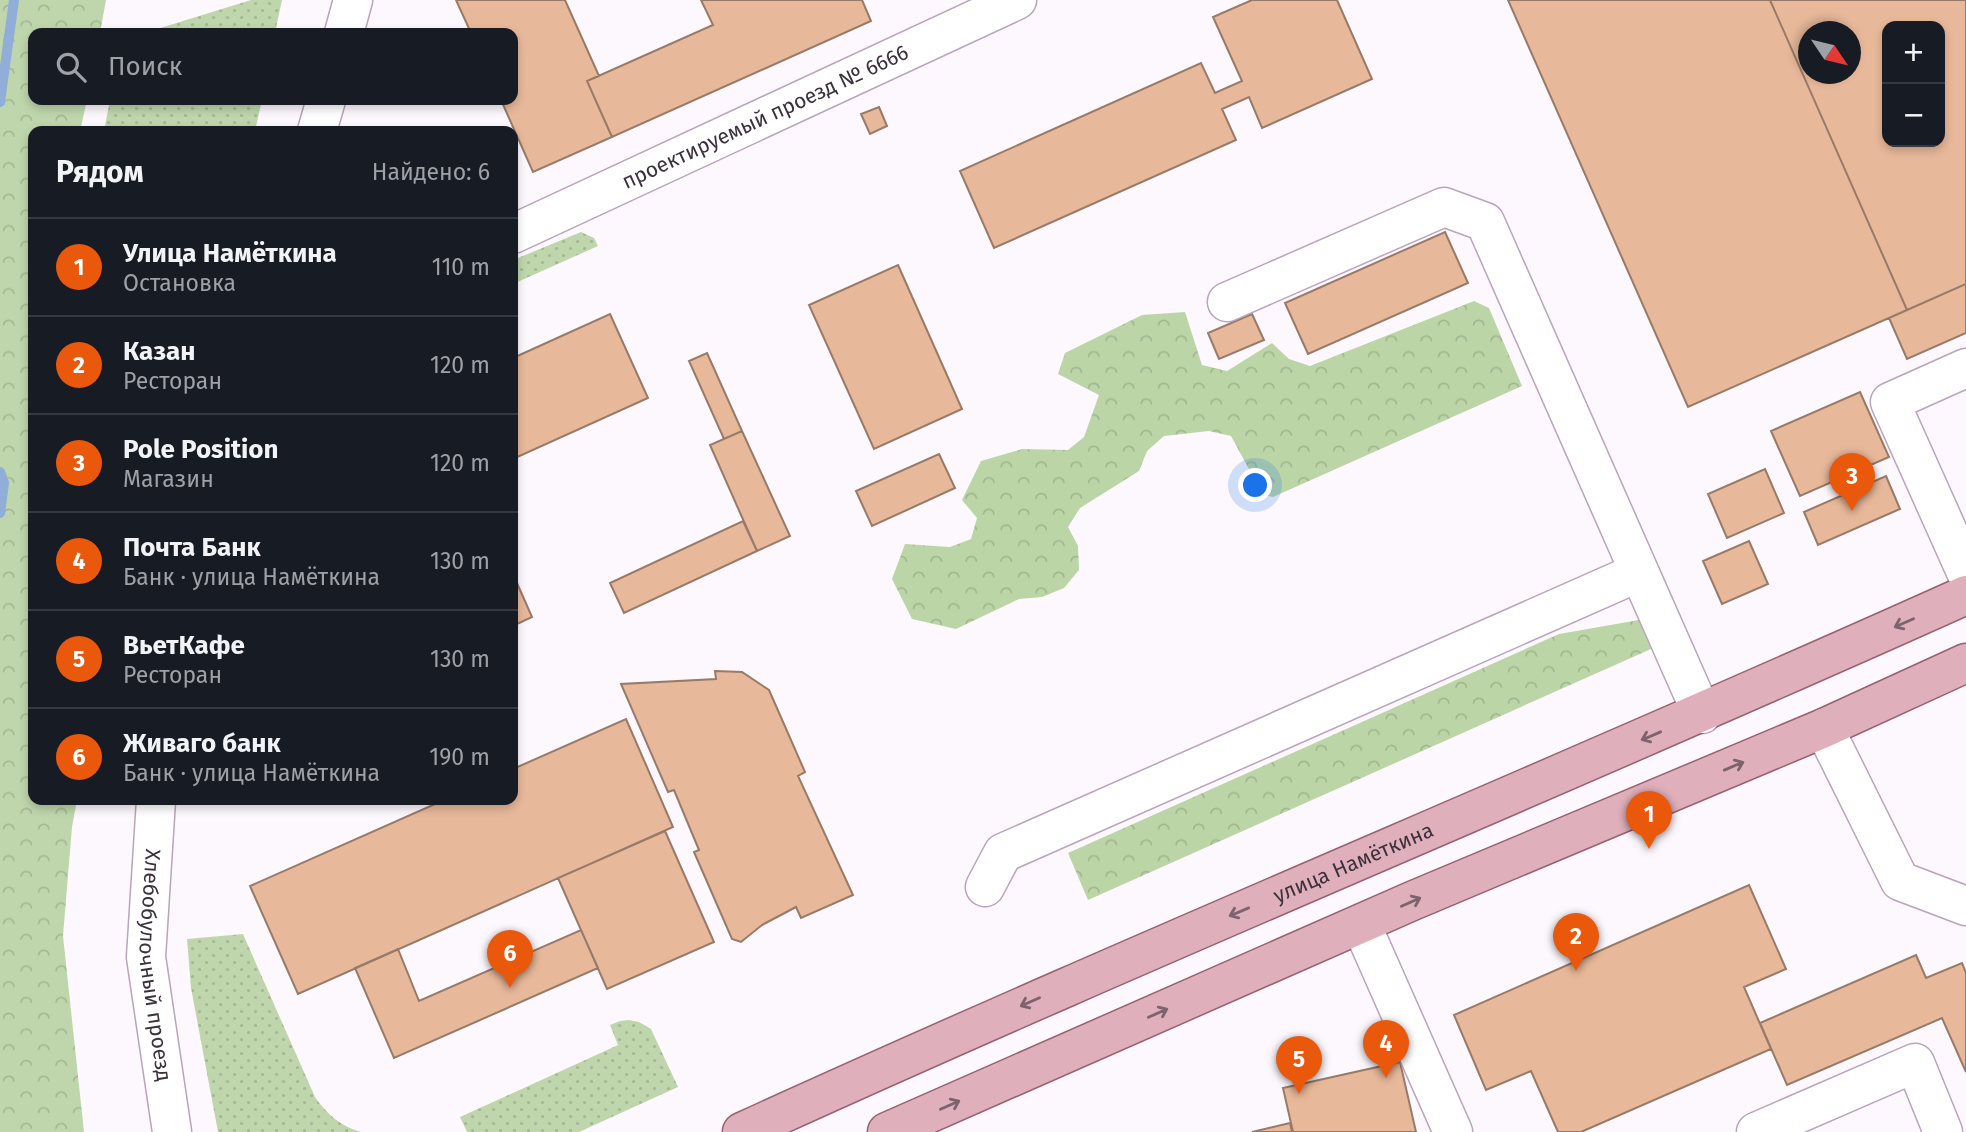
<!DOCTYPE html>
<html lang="ru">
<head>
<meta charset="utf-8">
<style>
	:root { --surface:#171b24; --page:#20242c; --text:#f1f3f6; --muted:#9ea1a6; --line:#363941; --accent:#ea580c }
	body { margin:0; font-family:"Fira Sans",sans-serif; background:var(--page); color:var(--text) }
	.controls { position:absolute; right:21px; top:21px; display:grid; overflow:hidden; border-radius:14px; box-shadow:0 4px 10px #0003 }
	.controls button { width:63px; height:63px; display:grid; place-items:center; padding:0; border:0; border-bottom:2px solid var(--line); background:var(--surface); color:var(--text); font:35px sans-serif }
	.compass { position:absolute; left:1798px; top:21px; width:63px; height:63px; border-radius:50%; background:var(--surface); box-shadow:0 4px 10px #0003; rotate:125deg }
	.you { position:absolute; left:1256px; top:486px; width:24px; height:24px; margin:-18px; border:5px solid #fff; border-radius:50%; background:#1a73e8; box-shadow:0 0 0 10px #1a73e833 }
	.badge { display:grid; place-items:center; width:46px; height:46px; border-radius:50%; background:var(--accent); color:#fff; font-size:23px; font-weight:700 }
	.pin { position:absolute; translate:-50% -58px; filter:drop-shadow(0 2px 4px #0008) }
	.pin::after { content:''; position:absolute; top:37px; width:24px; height:21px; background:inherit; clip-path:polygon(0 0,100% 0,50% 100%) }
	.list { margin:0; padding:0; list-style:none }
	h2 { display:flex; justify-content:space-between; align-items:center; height:91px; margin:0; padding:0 28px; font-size:30px }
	h2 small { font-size:23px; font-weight:400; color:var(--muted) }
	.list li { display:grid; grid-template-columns:46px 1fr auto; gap:21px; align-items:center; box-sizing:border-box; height:98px; padding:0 28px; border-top:2px solid var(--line) }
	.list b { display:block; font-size:26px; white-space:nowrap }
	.list p { margin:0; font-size:23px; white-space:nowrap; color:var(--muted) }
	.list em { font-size:23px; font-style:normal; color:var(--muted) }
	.icon { flex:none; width:38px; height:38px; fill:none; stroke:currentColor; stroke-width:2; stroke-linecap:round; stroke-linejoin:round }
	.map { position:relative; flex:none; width:1966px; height:1132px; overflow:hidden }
	.search { position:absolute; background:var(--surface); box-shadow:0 4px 10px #0003; left:28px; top:28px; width:490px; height:77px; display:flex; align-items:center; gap:18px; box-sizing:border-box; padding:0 24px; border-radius:14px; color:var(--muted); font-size:26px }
	.panel { position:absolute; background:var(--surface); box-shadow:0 4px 10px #0003; left:28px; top:126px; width:490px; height:679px; border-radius:14px }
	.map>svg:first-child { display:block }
	.grass { fill:url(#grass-dots) }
	.forest { fill:url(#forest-crowns) }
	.park { fill:url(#park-crowns) }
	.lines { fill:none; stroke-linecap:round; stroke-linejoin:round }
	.stream { stroke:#90aed8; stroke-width:10 }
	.building { fill:#e8b89a; stroke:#987a68; stroke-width:2; fill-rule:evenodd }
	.minor-casing { stroke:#baa3bd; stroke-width:41 }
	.major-casing { stroke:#986070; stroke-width:41 }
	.minor { stroke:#fff; stroke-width:38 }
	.major { stroke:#dfafbb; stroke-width:38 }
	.oneway { stroke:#7c636e }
	.labels { text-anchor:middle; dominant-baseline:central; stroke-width:7; stroke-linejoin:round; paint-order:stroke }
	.street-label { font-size:21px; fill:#3a313b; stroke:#fdf8fe }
</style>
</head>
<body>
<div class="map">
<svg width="1966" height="1132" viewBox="0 0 1966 1132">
	<defs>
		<pattern id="grass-dots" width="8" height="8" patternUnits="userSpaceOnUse" patternTransform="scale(1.75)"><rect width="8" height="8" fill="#bfd6ac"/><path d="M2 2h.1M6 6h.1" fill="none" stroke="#a5b895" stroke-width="1.8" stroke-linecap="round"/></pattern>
		<pattern id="forest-crowns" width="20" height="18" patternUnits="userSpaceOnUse" patternTransform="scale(1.75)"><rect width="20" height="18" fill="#bcd5a6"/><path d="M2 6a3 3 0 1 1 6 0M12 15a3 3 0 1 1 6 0" fill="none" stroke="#a2b790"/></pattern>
		<pattern id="park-crowns" width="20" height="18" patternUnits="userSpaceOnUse" patternTransform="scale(1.75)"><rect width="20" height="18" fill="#bfd6ac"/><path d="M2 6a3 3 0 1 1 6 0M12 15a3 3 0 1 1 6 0" fill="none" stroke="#a5b895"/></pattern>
	</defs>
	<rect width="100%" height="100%" fill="#fdf8fe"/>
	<!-- grass -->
	<path class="grass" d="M251 0H282L275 33H144Z
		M110 100H262L255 131H104Z
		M581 232 594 238 598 246 513 284V260Z
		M243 934 315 1097C327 1114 340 1126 361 1132H218L191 988 187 939Z
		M629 1020 639 1022 651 1029 678 1087 579 1132H467L460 1117 618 1045 610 1025 620 1021Z"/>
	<!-- forest -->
	<path class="forest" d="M1474 301 1489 308 1522 386 1273 497 1263 495 1231 436 1209 431 1164 436 1147 451 1139 471 1080 508 1068 527 1078 546 1079 570 1064 588 1042 597 1019 599 956 629 912 619 892 579 905 544 950 547 971 539 977 518 962 500 981 461 1022 449 1068 450 1084 437 1099 395 1058 374 1065 353 1142 315 1185 312 1202 365 1227 371 1272 343 1289 359 1310 366Z
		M1639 620 1651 649 1088 900 1068 853 1559 634Z"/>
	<!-- park -->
	<path class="park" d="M0 0H106L100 33H33V100H87L80 131H33V800H77L72 827 63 936 84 1132H0Z"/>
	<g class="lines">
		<!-- stream -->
		<path class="stream" d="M0 102 14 0
			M0 472 4 483 0 513"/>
	</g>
	<!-- building -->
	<path class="building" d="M456 0H565L599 76 587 81 612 137 533 172 501 100H513V33H471Z
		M701 0H862L871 21 612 137 587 81 713 25Z
		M1252 0H1337L1372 79 1262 128 1249 97 1222 109 1236 140 994 248 960 171 1201 63 1215 93 1242 81 1213 17Z
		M1508 0H1770L1907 310 1688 407Z
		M1770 0H1966V284L1907 310ZM1887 26H1940V142H1887ZM1808 32H1850V74H1808Z
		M879 107 887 126 870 134 861 114Z
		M1445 232 1468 283 1308 354 1285 303Z
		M898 265 962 409 874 449 809 305Z
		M1966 284V333L1907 359 1889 318Z
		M610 314 648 398 513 459V358Z
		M1252 314 1264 340 1219 359 1208 333Z
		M707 353 742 431 724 439 689 361Z
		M1860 392 1889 457 1800 496 1771 431Z
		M742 431 790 536 757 551 710 445Z
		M939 454 955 488 872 526 856 491Z
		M1765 469 1784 513 1727 538 1708 494Z
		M1886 476 1900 509 1818 545 1804 512Z
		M743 521 757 551 624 613 610 583Z
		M1749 541 1768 584 1722 604 1703 561Z
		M513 574 532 617 513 626Z
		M715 671 742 672 769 690 805 772 798 776 853 895 801 918 796 907 762 925 741 942 732 939 694 852 699 850 674 790 668 792 621 684 716 679Z
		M626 719 673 827 298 994 250 886 444 800H513V769Z
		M665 831 714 942 607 989 558 878Z
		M1749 885 1786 969 1744 987 1771 1049 1581 1132H1558L1531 1071 1486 1090 1454 1015Z
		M581 930 598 968 394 1058 355 968 398 949 419 1001Z
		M1916 955 1926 978 1962 963 1966 973V1072L1942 1018 1787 1085 1760 1023Z
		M1400 1062 1416 1132H1293L1283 1088Z
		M1290 1123 1292 1132H1252Z"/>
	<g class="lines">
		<!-- minor casing -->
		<g class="minor-casing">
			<g id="minor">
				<path d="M344 33 353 0"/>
				<path d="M317 131 326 100"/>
				<path id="s1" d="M513 234 1017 0"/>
				<path d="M1227 302 1444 207 1485 222 1702 714"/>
				<path d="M1966 368 1890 402 1966 572"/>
				<path d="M1824 728 1900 881 1966 906"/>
				<path id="s2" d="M156 800 146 957 172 1132"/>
				<path d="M985 887 1003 853 1639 572"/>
				<path d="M1361 924 1453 1132"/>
				<path d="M1756 1132 1915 1063 1943 1132"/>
			</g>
		</g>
		<!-- major casing -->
		<g class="major-casing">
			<g id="major">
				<path id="s3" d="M742 1132C1147 947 1560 778 1966 595"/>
				<path d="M887 1132 1412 901 1824 728 1966 663"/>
			</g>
		</g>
		<!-- minor -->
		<use href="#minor" class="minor"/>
		<!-- major -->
		<use href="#major" class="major"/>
	</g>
	<!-- one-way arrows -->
	<defs><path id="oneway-shaft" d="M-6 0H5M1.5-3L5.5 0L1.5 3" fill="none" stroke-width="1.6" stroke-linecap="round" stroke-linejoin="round" transform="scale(1.75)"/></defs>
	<g class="oneway">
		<use href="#oneway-shaft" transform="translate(1904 623) rotate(156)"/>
		<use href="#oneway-shaft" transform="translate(1651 736) rotate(157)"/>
		<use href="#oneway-shaft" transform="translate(1734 766) rotate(-23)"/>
		<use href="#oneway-shaft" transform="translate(1411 902) rotate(-24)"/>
		<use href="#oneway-shaft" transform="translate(1239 912) rotate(157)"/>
		<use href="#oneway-shaft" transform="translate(1030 1002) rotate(156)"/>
		<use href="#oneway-shaft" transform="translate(1158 1013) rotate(-24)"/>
		<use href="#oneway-shaft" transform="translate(950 1105) rotate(-24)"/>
	</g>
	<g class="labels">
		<!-- street labels -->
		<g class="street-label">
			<text stroke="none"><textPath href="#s1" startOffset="278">проектируемый проезд № 6666</textPath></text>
			<text stroke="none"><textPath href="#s3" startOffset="668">улица Намёткина</textPath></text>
			<text stroke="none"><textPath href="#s2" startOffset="166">Хлебобулочный проезд</textPath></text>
		</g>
	</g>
</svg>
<div class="controls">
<button>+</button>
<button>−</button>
</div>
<svg class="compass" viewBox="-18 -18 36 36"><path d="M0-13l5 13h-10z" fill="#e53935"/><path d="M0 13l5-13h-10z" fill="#9ea1a6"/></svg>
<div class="you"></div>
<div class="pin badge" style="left:1649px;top:849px">1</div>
<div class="pin badge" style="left:1576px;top:971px">2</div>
<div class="pin badge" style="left:1852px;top:511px">3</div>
<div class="pin badge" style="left:1386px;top:1078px">4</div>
<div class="pin badge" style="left:1299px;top:1094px">5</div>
<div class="pin badge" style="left:510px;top:988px">6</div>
<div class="search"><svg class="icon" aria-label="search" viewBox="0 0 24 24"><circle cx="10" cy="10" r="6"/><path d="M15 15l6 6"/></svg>Поиск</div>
<section class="panel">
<h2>Рядом<small>Найдено: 6</small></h2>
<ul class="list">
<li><span class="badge">1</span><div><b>Улица Намёткина</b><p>Остановка</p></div><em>110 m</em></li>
<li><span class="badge">2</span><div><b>Казан</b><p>Ресторан</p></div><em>120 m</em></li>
<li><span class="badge">3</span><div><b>Pole Position</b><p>Магазин</p></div><em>120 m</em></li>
<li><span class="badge">4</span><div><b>Почта Банк</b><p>Банк · улица Намёткина</p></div><em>130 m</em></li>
<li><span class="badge">5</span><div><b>ВьетКафе</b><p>Ресторан</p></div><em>130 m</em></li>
<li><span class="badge">6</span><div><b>Живаго банк</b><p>Банк · улица Намёткина</p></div><em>190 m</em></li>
</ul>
</section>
</div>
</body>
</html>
